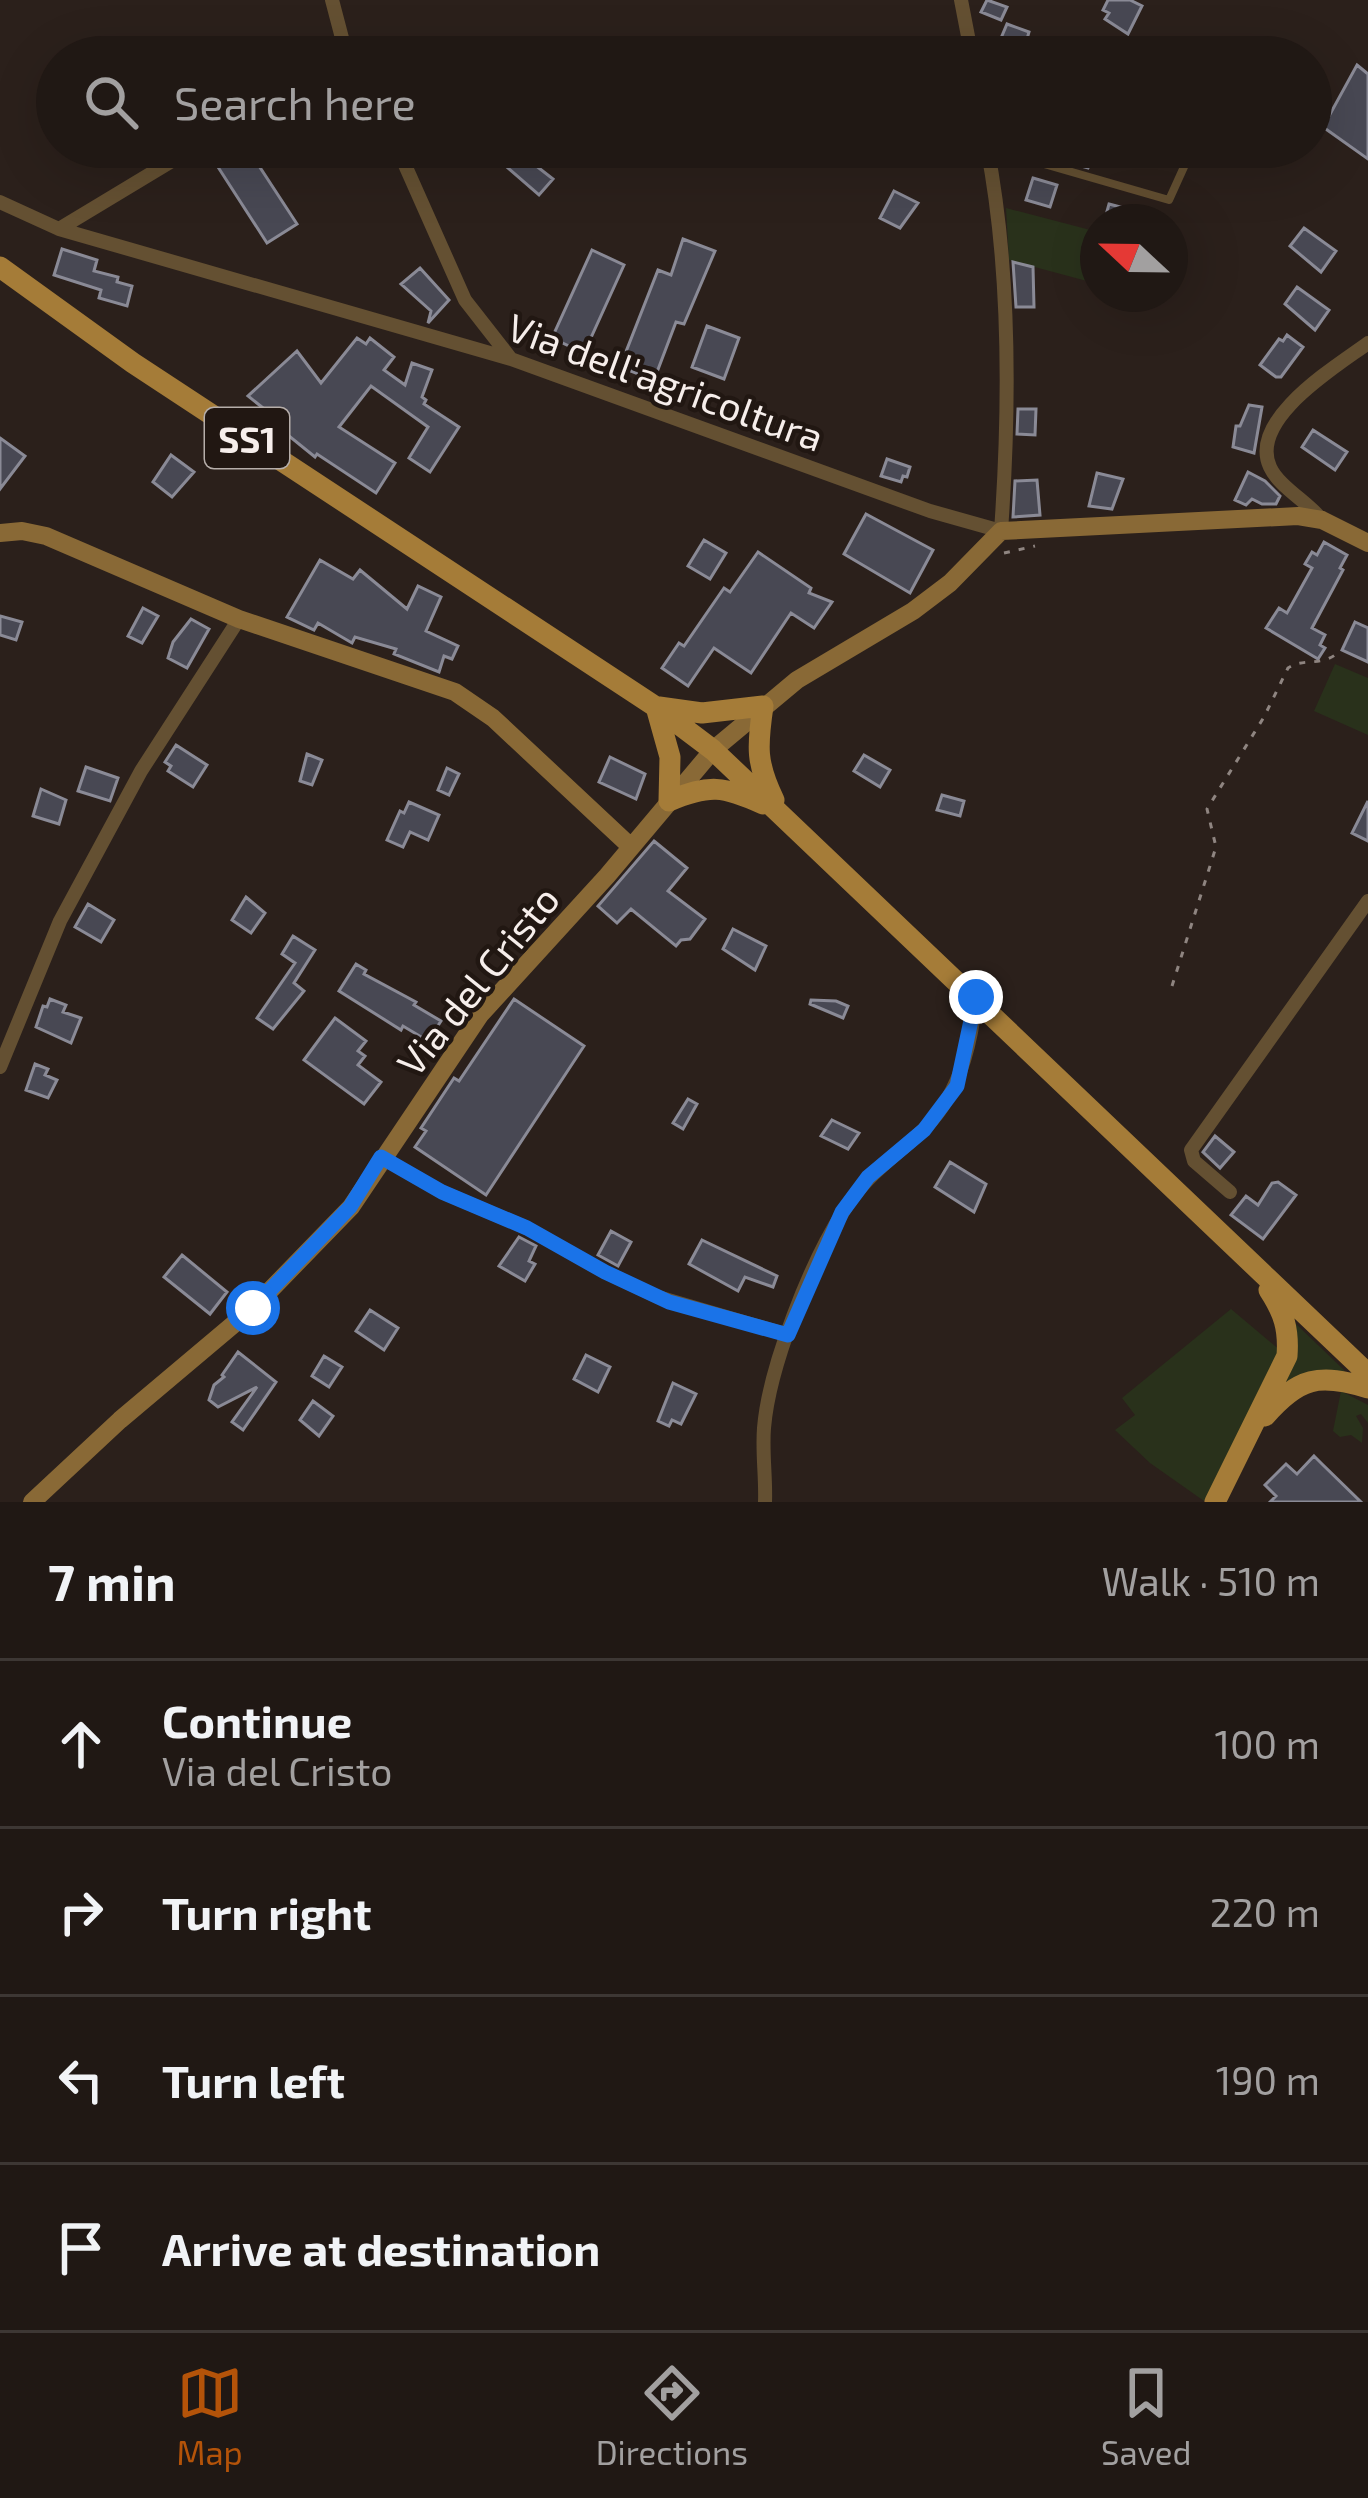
<!DOCTYPE html>
<html lang="en">
<head>
<meta charset="utf-8">
<style>
	:root { --surface:#201814; --page:#28211d; --text:#f1f3f6; --muted:#a2a0a0; --line:#3d3734; --accent:#b45309 }
	body { margin:0; font-family:"Exo 2",sans-serif; background:var(--page); color:var(--text) }
	.compass { position:absolute; left:1080px; top:204px; width:108px; height:108px; border-radius:50%; background:var(--surface); box-shadow:0 12px 48px #0002; rotate:292deg }
	.stop { position:absolute; width:36px; height:36px; margin:-27px; border:9px solid #1a73e8; border-radius:50%; background:#fff }
	.stop.end { background:#1a73e8; border-color:#fff; box-shadow:0 3px 12px #0008 }
	.list { margin:0; padding:0; list-style:none }
	h2 { display:flex; justify-content:space-between; align-items:center; height:156px; margin:0; padding:0 48px; font-size:51px }
	h2 small { font-size:39px; font-weight:400; color:var(--muted) }
	.list li { display:grid; grid-template-columns:78px 1fr auto; gap:36px; align-items:center; box-sizing:border-box; height:168px; padding:0 48px; border-top:3px solid var(--line) }
	.list b { display:block; font-size:45px; white-space:nowrap }
	.list p { margin:0; font-size:39px; white-space:nowrap; color:var(--muted) }
	.list em { font-size:39px; font-style:normal; color:var(--muted) }
	.icon { flex:none; width:66px; height:66px; fill:none; stroke:currentColor; stroke-width:2; stroke-linecap:round; stroke-linejoin:round }
	.map { position:relative; flex:none; width:1368px; height:1502px; overflow:hidden }
	.search { position:absolute; background:var(--surface); box-shadow:0 12px 48px #0002; left:36px; right:36px; top:36px; height:132px; display:flex; align-items:center; gap:30px; box-sizing:border-box; padding:0 42px; border-radius:66px; color:var(--muted); font-size:45px }
	.sheet { height:828px; background:var(--surface) }
	nav { display:flex; justify-content:space-around; align-items:center; box-sizing:border-box; height:168px; border-top:3px solid var(--line); background:var(--surface); font-size:33px; color:var(--muted) }
	nav a { display:grid; justify-items:center; gap:6px }
	nav .on { color:var(--accent) }
	.map>svg:first-child { display:block }
	.green { fill:#29311b }
	.building { fill:#484853; stroke:#8a8a96; stroke-width:3 }
	.lines { fill:none; stroke-linecap:round; stroke-linejoin:round }
	.path { stroke:#8f8581; stroke-width:3; stroke-dasharray:6 9; stroke-linecap:butt }
	.lane { stroke:#645032; stroke-width:8 }
	.street { stroke:#645032; stroke-width:14 }
	.secondary { stroke:#896936; stroke-width:18 }
	.primary { stroke:#a57c38; stroke-width:21 }
	.route { stroke:#1a73e8; stroke-width:15 }
	.labels { text-anchor:middle; dominant-baseline:central; stroke-width:9; stroke-linejoin:round; paint-order:stroke }
	.shield { fill:#211712; stroke:#b6aeaa; stroke-width:3 }
	.shield-label { font-size:36px; font-weight:bold; fill:#f6eeeb }
	.street-label { font-size:39px; fill:#f6eeeb; stroke:#211712 }
</style>
</head>
<body>
<div class="map">
<svg width="1368" height="1502" viewBox="0 0 1368 1502">
	<rect width="100%" height="100%" fill="#2b201b"/>
	<!-- green -->
	<path class="green" d="M1006 208 1098 232V284L1009 260Z
		M1335 664 1368 678V735L1314 711Z
		M1231 1309 1281 1351 1282 1357 1204 1501 1150 1463 1115 1430 1135 1415 1122 1398Z
		M1295 1323 1344 1370 1345 1373 1279 1386Z
		M1341 1391 1368 1405V1423L1361 1414 1356 1416 1363 1428 1362 1443 1351 1435 1340 1437 1333 1431Z"/>
	<!-- building -->
	<path class="building" d="M987 0 1007 7 1001 20 981 12Z
		M1108 0H1130L1142 6 1128 34 1105 19 1109 13 1103 10Z
		M1007 24 1029 32 1022 57 996 50Z
		M1357 65 1368 74V159L1323 127Z
		M497 147H512L553 179 539 195 492 154Z
		M1062 147 1094 155 1088 168 1059 160Z
		M248 149 297 224 267 243 218 167Z
		M1033 178 1057 185 1050 207 1026 200Z
		M894 191 918 203 900 228 880 218Z
		M1109 204 1132 210 1128 222H1104Z
		M1304 228 1336 251 1321 272 1290 246Z
		M683 239 715 251 684 324 676 322 654 380 620 367 658 270 671 275Z
		M62 249 97 260 94 271 118 277 117 282 132 286 127 306 99 298 101 290 54 275Z
		M592 250 624 265 584 353 552 338Z
		M1013 262 1033 267 1034 307H1016Z
		M420 268 449 300 428 323 431 311 401 284Z
		M1297 287 1329 310 1315 330 1285 304Z
		M707 326 739 338 724 379 692 367Z
		M1287 335 1303 347 1281 377H1276L1260 365 1279 339 1283 341Z
		M357 338 366 344 370 338 394 357 384 370 405 385 412 363 432 370 422 397 426 400 424 404 459 427 430 472 409 458 428 427 371 386 339 427 395 463 376 493 317 454 315 457 284 432 287 427 248 396 297 351 321 383Z
		M1249 405 1262 407 1254 453 1233 447 1236 426H1240Z
		M1018 409H1036L1035 435 1017 434Z
		M1313 430 1347 452 1335 470 1302 447Z
		M0 438 25 456 0 489Z
		M171 455 194 472 172 497 153 482Z
		M887 459 910 467 907 477 903 476 901 482 881 476Z
		M1248 472 1265 481 1280 496 1276 504H1262L1252 499 1246 505 1235 500Z
		M1097 473 1123 479 1112 509 1089 506Z
		M1037 480 1040 515 1013 517 1015 481Z
		M866 514 933 550 910 593 844 554Z
		M704 540 726 553 710 579 688 566Z
		M1324 542 1347 555 1340 568 1343 570 1312 628 1325 635 1320 645 1325 648 1318 659 1266 628 1279 608 1287 613 1312 568 1305 564 1312 552 1317 555Z
		M758 552 811 588 809 593 832 602 814 628 791 613 751 673 714 648 688 686 662 668 679 643 684 646 724 588 730 592Z
		M320 560 353 579 360 570 407 609 418 586 441 597 426 631 458 646 452 659 444 656 439 672 394 654 396 649 355 637 352 643 318 623 314 630 287 617Z
		M143 608 158 616 142 643 128 636Z
		M0 616 22 622 16 640 0 635Z
		M191 619 209 629 187 668 168 658 173 642Z
		M1355 622 1368 628V662L1342 650Z
		M176 745 207 765 193 787 168 771 171 766 165 762Z
		M307 754 322 760 312 785 300 781Z
		M864 755 890 770 880 787 854 771Z
		M610 757 645 774 636 799 599 782Z
		M86 767 118 778 110 801 78 791Z
		M447 768 459 774 449 795 438 790Z
		M41 789 66 800 59 824 33 816Z
		M942 795 964 801 960 816 937 810Z
		M1368 801V841L1352 833Z
		M409 802 439 815 428 840 410 832 403 847 387 840 400 811 404 813Z
		M654 841 687 868 668 891 705 919 690 939 681 940 676 946 631 909 617 923 598 906Z
		M246 897 265 913 251 933 232 920Z
		M88 904 114 920 101 942 75 927Z
		M733 929 766 946 755 970 723 949Z
		M293 936 315 950 294 983 304 991 273 1029 257 1018 295 963 282 954Z
		M356 964 366 970 364 974 416 1002 414 1005 441 1021 428 1041 403 1026 401 1030 339 991Z
		M50 999 66 1005 63 1012 81 1018 71 1043 36 1027 43 1006 47 1007Z
		M514 999 584 1046 486 1195 415 1147 426 1131 421 1128 454 1078 459 1081Z
		M811 1000 836 1001 848 1006 843 1018 810 1004Z
		M335 1018 366 1041 358 1051 365 1056 358 1065 381 1082 364 1104 304 1060Z
		M35 1064 48 1069 45 1075 57 1080 48 1098 26 1090Z
		M688 1099 697 1104 683 1129 673 1123Z
		M832 1120 859 1133 848 1149 821 1136Z
		M1215 1136 1234 1152 1220 1168 1203 1152Z
		M950 1162 986 1184 974 1212 935 1187Z
		M1278 1182 1296 1195 1263 1239 1231 1215 1246 1196 1258 1205 1272 1183Z
		M611 1231 631 1242 618 1266 598 1255Z
		M519 1237 536 1246 529 1261 535 1264 525 1281 499 1266Z
		M702 1240 777 1276 773 1287 745 1277 738 1291 689 1264Z
		M182 1255 227 1292 210 1314 164 1277Z
		M370 1310 398 1328 384 1350 356 1331Z
		M238 1352 276 1382 243 1430 232 1422 257 1387 218 1407 209 1400 214 1385 224 1377 222 1375Z
		M586 1355 610 1367 598 1392 574 1379Z
		M324 1356 342 1367 329 1387 312 1376Z
		M673 1383 696 1394 681 1424 672 1420 669 1426 658 1421Z
		M313 1401 333 1416 319 1436 300 1420Z
		M1314 1456 1322 1464 1361 1502H1270L1276 1496 1265 1485 1286 1464 1297 1474Z"/>
	<g class="lines">
		<!-- path -->
		<path class="path" d="M1004 553 1035 546
			M1172 986 1216 847 1207 809 1264 717 1288 668C1302 658 1320 666 1335 655"/>
		<!-- lane -->
		<path class="lane" d="M989 148 1169 200 1193 147"/>
		<!-- street -->
		<path class="street" d="M332 0 347 57
			M961 0 972 57
			M397 147 465 300 511 359
			M0 202 59 229 511 359 930 511 1001 531C1010 405 1011 271 987 147
			M59 229 195 147
			M1322 520C1308 502 1279 487 1270 467 1248 419 1337 366 1368 343
			M0 1067 60 921 141 771 239 619
			M381 1157 442 1192 527 1228 605 1272 658 1297 788 1335
			M1230 1192 1194 1161 1191 1150 1368 901
			M765 1502C766 1477 762 1453 764 1428 769 1367 810 1264 843 1212 863 1178 892 1159 920 1133 958 1098 970 1050 976 1000"/>
		<!-- secondary -->
		<path class="secondary" d="M0 533 22 531 46 536 239 619 455 692 493 718 630 846
			M32 1502 120 1420 253 1308 351 1207 480 1015 607 876 713 750 797 680 913 611 950 583 1001 531 1298 516 1322 520 1368 543"/>
		<!-- primary -->
		<path class="primary" d="M0 267 133 363 656 707 713 750 1368 1374
			M656 707 670 757 669 801C710 784 723 786 763 804
			M659 707 702 713 763 706C757 747 756 763 774 800
			M1265 1416C1299 1377 1319 1373 1368 1388
			M1215 1502 1287 1356C1289 1329 1284 1313 1269 1290"/>
	</g>
	<g class="lines">
		<!-- route -->
		<path class="route" d="M253 1308 350 1207 381 1157 442 1192 527 1228 605 1272 669 1302 788 1335 842 1212 868 1177 924 1130 957 1086 976 997"/>
	</g>
	<g class="labels">
		<!-- shield labels -->
		<rect class="shield" x="205" y="408" width="84" height="60" rx="9"/>
		<g class="shield-label">
			<text x="247" y="438">SS1</text>
		</g>
		<!-- street labels -->
		<g class="street-label">
			<text transform="translate(666 381) rotate(20)">Via dell'agricoltura</text>
			<text transform="translate(477 980) rotate(-51)">Via del Cristo</text>
		</g>
	</g>
</svg>
<svg class="compass" viewBox="-18 -18 36 36"><path d="M0-13l5 13h-10z" fill="#e53935"/><path d="M0 13l5-13h-10z" fill="#a2a0a0"/></svg>
<div class="stop" style="left:253px;top:1308px"></div>
<div class="stop end" style="left:976px;top:997px"></div>
<div class="search"><svg class="icon" aria-label="search" viewBox="0 0 24 24"><circle cx="10" cy="10" r="6"/><path d="M15 15l6 6"/></svg>Search here</div>
</div>
<section class="sheet">
<h2>7 min<small>Walk · 510 m</small></h2>
<ul class="list">
<li><svg class="icon" aria-label="ahead" viewBox="0 0 24 24"><path d="M12 20V5M6 11l6-6 6 6"/></svg><div><b>Continue</b><p>Via del Cristo</p></div><em>100 m</em></li>
<li><svg class="icon" aria-label="right" viewBox="0 0 24 24"><path d="M7 20v-9h11M14 6l5 5-5 5"/></svg><div><b>Turn right</b></div><em>220 m</em></li>
<li><svg class="icon" aria-label="left" viewBox="0 0 24 24"><path d="M17 20v-9H6M10 6l-5 5 5 5"/></svg><div><b>Turn left</b></div><em>190 m</em></li>
<li><svg class="icon" aria-label="arrive" viewBox="0 0 24 24"><path d="M6 21V4h12l-3 4 3 4H6"/></svg><div><b>Arrive at destination</b></div></li>
</ul>
</section>
<nav>
<a class="on"><svg class="icon" aria-label="map" viewBox="0 0 24 24"><path d="M3 6l6-2 6 2 6-2v14l-6 2-6-2-6 2zM9 4v14M15 6v14"/></svg>Map</a>
<a><svg class="icon" aria-label="directions" viewBox="0 0 24 24"><path d="M12 3l9 9-9 9-9-9zM9 14v-3h6M13 9l2 2-2 2"/></svg>Directions</a>
<a><svg class="icon" aria-label="saved" viewBox="0 0 24 24"><path d="M7 4h10v16l-5-4-5 4z"/></svg>Saved</a>
</nav>
</body>
</html>
